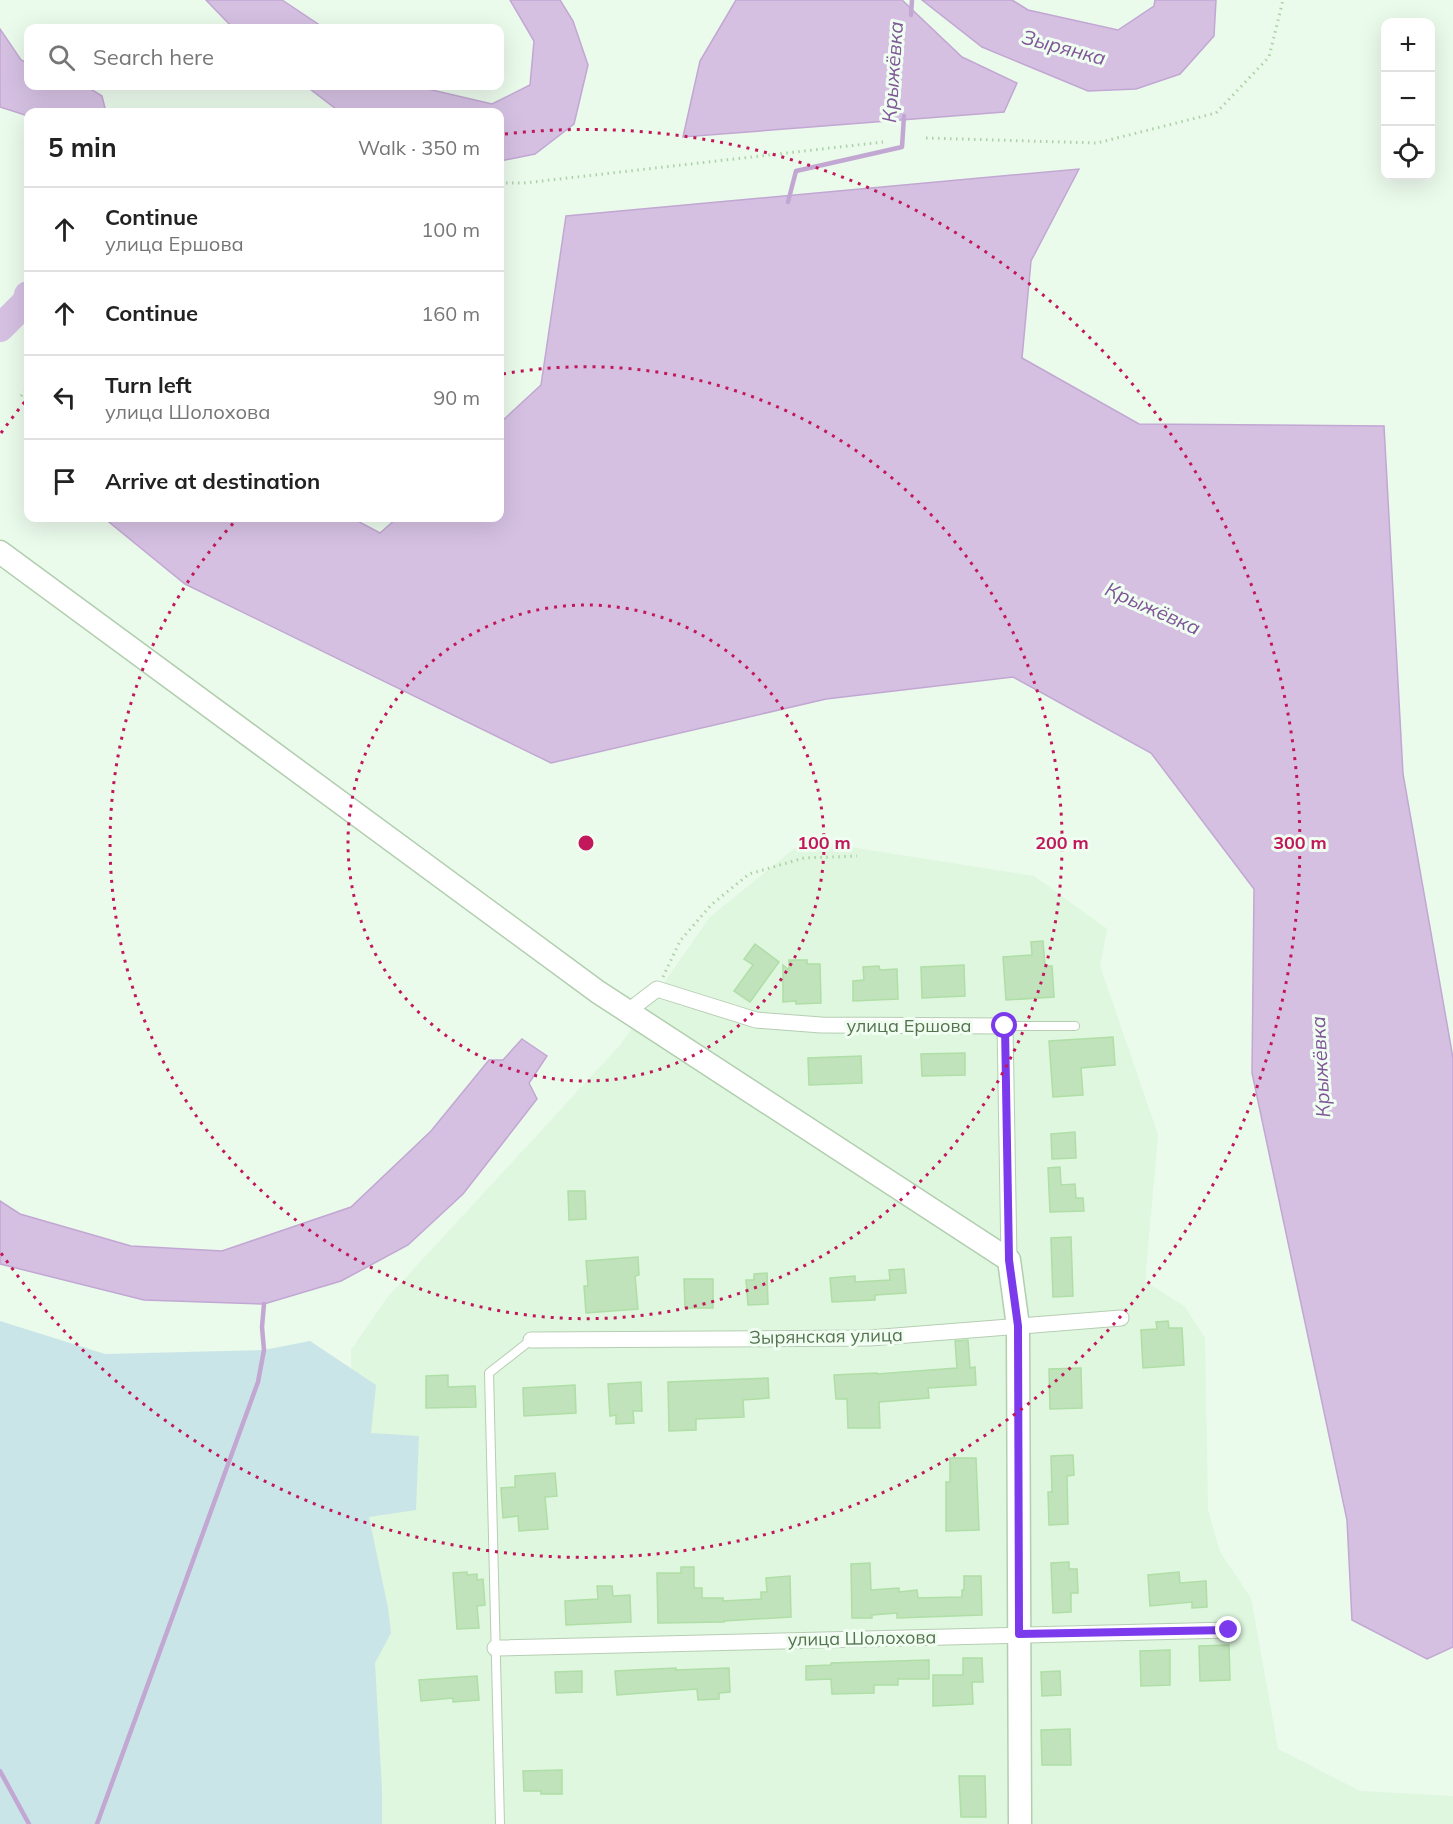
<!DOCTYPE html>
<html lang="en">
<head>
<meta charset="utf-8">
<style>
	:root { --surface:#fff; --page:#f2f2f2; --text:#222; --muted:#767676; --line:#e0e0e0 }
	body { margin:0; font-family:Mulish,sans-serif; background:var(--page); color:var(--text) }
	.controls { position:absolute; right:18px; top:18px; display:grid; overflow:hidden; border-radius:12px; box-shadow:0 6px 24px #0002 }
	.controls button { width:54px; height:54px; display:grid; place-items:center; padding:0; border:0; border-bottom:2px solid var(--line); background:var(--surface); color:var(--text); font:30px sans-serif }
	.stop { position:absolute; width:18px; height:18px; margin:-14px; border:4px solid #7c3aed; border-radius:50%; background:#fff }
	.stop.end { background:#7c3aed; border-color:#fff; box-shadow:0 2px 6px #0008 }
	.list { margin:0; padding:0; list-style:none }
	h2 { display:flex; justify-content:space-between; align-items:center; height:78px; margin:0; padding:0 24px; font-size:26px }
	h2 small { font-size:20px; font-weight:400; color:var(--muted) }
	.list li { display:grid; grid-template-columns:39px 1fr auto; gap:18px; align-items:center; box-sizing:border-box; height:84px; padding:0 24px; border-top:2px solid var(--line) }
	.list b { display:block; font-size:22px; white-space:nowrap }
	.list p { margin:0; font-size:20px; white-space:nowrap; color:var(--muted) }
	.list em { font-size:20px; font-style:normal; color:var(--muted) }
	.icon { flex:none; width:33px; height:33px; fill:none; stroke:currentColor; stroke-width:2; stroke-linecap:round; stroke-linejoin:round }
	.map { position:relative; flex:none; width:1453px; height:1824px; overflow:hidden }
	.search { position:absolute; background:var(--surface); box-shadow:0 6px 24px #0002; left:24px; top:24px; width:480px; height:66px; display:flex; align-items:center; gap:15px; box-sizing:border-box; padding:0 21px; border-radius:12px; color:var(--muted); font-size:22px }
	.panel { position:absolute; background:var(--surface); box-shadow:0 6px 24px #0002; left:24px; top:108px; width:480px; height:414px; border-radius:12px }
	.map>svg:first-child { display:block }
	.residential { fill:#dff6df }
	.green { fill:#c9e5e7 }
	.water { fill:#d5c0e2; stroke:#c2a7d3; stroke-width:1.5 }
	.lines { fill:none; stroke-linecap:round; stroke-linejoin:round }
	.stream { stroke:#c2a7d3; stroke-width:4.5 }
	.river { stroke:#d5c0e2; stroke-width:28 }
	.building { fill:#c1e3bb; stroke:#afdea6; stroke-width:1.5 }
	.service-casing { stroke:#b6ceb3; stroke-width:10 }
	.minor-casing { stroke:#b6ceb3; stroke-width:17 }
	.secondary-casing { stroke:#b1ceae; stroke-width:25 }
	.path { stroke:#add2a7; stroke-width:3; stroke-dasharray:1.5 4.5; stroke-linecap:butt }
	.service { stroke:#fff; stroke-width:8 }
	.minor { stroke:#fff; stroke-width:15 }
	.secondary { stroke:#fff; stroke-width:22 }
	.route { stroke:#7c3aed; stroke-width:8 }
	.ring { fill:none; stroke:#c2185b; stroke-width:3; stroke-dasharray:3 6 }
	.labels { text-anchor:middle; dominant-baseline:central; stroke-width:6; stroke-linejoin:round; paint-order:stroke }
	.street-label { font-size:18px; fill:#567350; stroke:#f0fdf1 }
	.water-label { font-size:20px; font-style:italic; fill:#7f5697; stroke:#f0fdf1 }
	.centre { fill:#c2185b; stroke:#f0fdf1; stroke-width:3 }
	.ring-label { font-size:18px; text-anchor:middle; font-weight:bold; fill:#c2185b; stroke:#f0fdf1; stroke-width:6; stroke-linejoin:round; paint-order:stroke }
</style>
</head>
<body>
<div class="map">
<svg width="1453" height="1824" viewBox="0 0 1453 1824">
	<rect width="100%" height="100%" fill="#eafaeb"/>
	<!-- residential -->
	<path class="residential" d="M805 840 1034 876 1107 929 1100 966 1158 1135 1145 1281 1185 1307 1205 1338 1208 1510 1220 1552 1251 1598 1278 1749 1360 1791 1453 1796V1824H364L351 1350 387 1298 621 1044 710 917Z"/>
	<!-- green -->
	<path class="green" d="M0 1321 105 1354 264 1350 310 1341 376 1385 371 1433 419 1436 416 1510 369 1517 388 1608 391 1633 375 1663 382 1790V1824H0Z"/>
	<!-- water -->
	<path class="water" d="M206 0H282L324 28H233Z
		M510 0H560L573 21 588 65 574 124 535 154 500 161V112H340L306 86H415L492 104 530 85 534 41Z
		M736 0H902L962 57 1017 83 1004 112 683 137 700 61Z
		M922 0H1012L1028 10 1118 30 1154 6 1155 0H1216L1214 36 1180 74 1136 89 1088 91 982 47Z
		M0 29 21 60 28 63V86H86L102 96 106 112H28V116L0 107Z
		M1079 169 1031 261 1022 358 1139 424 1384 426 1403 774 1453 1058V1647L1427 1659 1352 1620 1347 1520 1252 1073 1254 889 1151 753 1013 677 826 699 551 763 185 584 104 518H352L380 533 397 518H500V423L541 385 566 216Z
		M522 1039 547 1056 529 1083 537 1099 463 1194 408 1245 341 1281 264 1304 144 1300 0 1264V1201L20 1214 131 1246 222 1251 351 1207 431 1131 489 1060H503Z"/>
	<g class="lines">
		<!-- stream -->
		<path class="stream" d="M911 15 912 0
			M788 202 796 171 902 147 904 116
			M0 1771 29 1824
			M97 1824 258 1382 264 1350 262 1327 264 1304"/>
		<!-- river -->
		<path class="river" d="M0 328 26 302 28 295"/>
	</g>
	<!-- building -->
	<path class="building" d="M1043 941 1045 966H1052L1054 997 1006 1000 1003 957 1032 955 1031 942Z
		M755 944 779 962 750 1002 734 991 753 965 744 959Z
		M789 960H807V964H820L821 1003 796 1004V1001L783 1002V965L789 970Z
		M964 965 965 996 922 998 921 967Z
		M879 966 880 970 897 969 898 999 853 1001V981L864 980 863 967Z
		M1113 1037 1115 1065 1081 1068 1083 1095 1053 1097 1049 1041Z
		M965 1053V1075L922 1076 921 1054Z
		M861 1056 862 1083 809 1085 808 1058Z
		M1075 1132 1076 1158 1052 1159 1051 1134Z
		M1060 1167 1061 1185 1075 1184 1076 1198H1083L1084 1211 1050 1212 1048 1168Z
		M568 1191H585L586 1219 569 1220Z
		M1071 1237 1073 1296 1053 1297 1051 1238Z
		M638 1257 639 1275 635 1276 638 1309 586 1313 584 1286H588L586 1261Z
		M904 1269 906 1293 875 1295V1300L832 1302 830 1278 855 1276V1282L890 1280 889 1270Z
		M767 1273 768 1304 748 1305 746 1280H754V1274Z
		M684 1279H713V1308H685Z
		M1168 1321 1169 1328H1182L1184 1365 1143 1368 1141 1330 1157 1329 1156 1322Z
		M968 1340 970 1368 975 1367 976 1385 928 1388 929 1398 879 1402 880 1428H848L847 1399H836L834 1375 877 1373V1374L957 1368 955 1341Z
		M1081 1368 1082 1408 1050 1409 1049 1369Z
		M448 1375V1387L475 1386 476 1407 426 1408V1376Z
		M768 1378 769 1398 743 1400 744 1417 696 1419V1430L669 1431 668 1382Z
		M641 1382 642 1411H633L634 1423 616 1424V1415L610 1416 608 1384Z
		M575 1385 576 1413 524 1416 523 1388Z
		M1073 1455 1074 1475 1067 1476 1068 1524 1049 1525 1048 1492H1052L1051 1456Z
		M950 1458H976L979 1530 946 1531V1482H950Z
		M555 1473 557 1496 545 1497 548 1529 519 1531 518 1516 503 1518 501 1488 515 1487V1476Z
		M1069 1562V1569H1077L1078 1593H1071V1612L1053 1613 1051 1563Z
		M870 1563 871 1590 899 1588V1592L917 1590 918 1598 962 1597V1590H964V1576H981L982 1615 897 1618V1613L872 1615V1618H852L851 1564Z
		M681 1567H694V1588H702V1598H723V1601L761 1599V1592H767L766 1578 790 1576 791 1617 724 1621V1622L658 1623 657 1573H681Z
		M467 1572V1575L477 1574V1580L483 1579 485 1605 477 1606 479 1628 457 1629 453 1573Z
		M1179 1572 1180 1583 1206 1581 1207 1607 1192 1608V1602L1150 1606 1148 1575Z
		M597 1586H612L613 1596 630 1595 631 1622 566 1625 565 1601 598 1599Z
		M1229 1645 1230 1680 1200 1681 1199 1646Z
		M1170 1650V1685L1141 1686 1140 1651Z
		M963 1658H982L983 1682H972L973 1704 933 1706V1675H963Z
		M929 1660V1679H898V1685H874V1693L832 1694 831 1679 806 1680V1666L831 1665V1663Z
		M676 1668V1670L729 1668 730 1692 719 1693V1699L698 1700 697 1689 617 1695 615 1671Z
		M582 1671V1692L556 1693 555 1672Z
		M1060 1671 1061 1695 1042 1696 1041 1672Z
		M477 1676 479 1700 453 1702V1698L421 1701 419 1680Z
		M1070 1729 1071 1765H1042L1041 1730Z
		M562 1770V1794H541V1791H524L523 1771Z
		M959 1776H985L986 1817H961Z"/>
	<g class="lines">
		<!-- service casing -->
		<g class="service-casing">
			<path id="service" d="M1005 1026H1075
				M500 1824 489 1373 531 1340"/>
		</g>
		<!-- minor casing -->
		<g class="minor-casing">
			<path id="minor" d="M627 1012 657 989 756 1020 821 1025 1005 1026 1009 1260
				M531 1340 870 1338 1121 1318
				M495 1648 1229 1630"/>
		</g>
		<!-- secondary casing -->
		<g class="secondary-casing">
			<path id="secondary" d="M0 552 598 992 1009 1260 1018 1326 1020 1824"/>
		</g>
		<!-- path -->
		<path class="path" d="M926 138 1097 143 1216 113 1269 57 1283 0
			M500 183H524L883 142
			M21 396 28 387
			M663 977 680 941 711 905 749 874 804 858 857 856"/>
		<!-- service -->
		<use href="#service" class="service"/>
		<!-- minor -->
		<use href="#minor" class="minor"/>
		<!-- secondary -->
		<use href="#secondary" class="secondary"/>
	</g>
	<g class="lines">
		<!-- route -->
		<path class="route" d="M1005 1026 1009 1260 1018 1326 1019 1634 1229 1630"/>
	</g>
	<!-- distance rings -->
	<g class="ring">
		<circle cx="586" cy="843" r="238"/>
		<path d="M503 374A476 476 0 1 1 238 518"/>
		<path d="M1 433A714 714 0 0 1 27 399M505 134A714 714 0 1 1 1 1253"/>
	</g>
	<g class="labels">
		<!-- street labels -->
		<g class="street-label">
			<text x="909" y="1025">улица Ершова</text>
			<text transform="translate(826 1336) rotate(-1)">Зырянская улица</text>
			<text transform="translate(862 1638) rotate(-1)">улица Шолохова</text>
		</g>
		<!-- water labels -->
		<g class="water-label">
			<text transform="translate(1064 47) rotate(15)">Зырянка</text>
			<text transform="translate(892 72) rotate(-86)">Крыжёвка</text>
			<text transform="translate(1153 608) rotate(24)">Крыжёвка</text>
			<text transform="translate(1320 1067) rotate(-93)">Крыжёвка</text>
		</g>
	</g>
	<circle cx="586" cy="843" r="9" class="centre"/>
	<g class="ring-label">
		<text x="824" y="849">100 m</text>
		<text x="1062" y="849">200 m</text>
		<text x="1300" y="849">300 m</text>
	</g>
</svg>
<div class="controls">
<button>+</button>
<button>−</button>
<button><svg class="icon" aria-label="locate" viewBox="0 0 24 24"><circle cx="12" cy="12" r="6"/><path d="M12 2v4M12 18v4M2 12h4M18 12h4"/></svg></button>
</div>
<div class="stop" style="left:1005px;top:1026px"></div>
<div class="stop end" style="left:1229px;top:1630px"></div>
<div class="search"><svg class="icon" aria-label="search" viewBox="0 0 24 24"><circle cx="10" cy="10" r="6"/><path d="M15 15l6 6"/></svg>Search here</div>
<section class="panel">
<h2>5 min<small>Walk · 350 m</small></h2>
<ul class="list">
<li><svg class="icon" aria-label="ahead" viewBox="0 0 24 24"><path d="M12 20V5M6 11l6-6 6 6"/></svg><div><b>Continue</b><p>улица Ершова</p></div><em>100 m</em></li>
<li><svg class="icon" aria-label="ahead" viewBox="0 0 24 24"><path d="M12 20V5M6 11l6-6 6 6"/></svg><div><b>Continue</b></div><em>160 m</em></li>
<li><svg class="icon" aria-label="left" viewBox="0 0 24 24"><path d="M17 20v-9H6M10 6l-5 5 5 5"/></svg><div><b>Turn left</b><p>улица Шолохова</p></div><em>90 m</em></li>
<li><svg class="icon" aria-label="arrive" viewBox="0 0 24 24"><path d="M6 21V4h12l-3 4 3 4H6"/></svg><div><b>Arrive at destination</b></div></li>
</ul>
</section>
</div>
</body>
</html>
